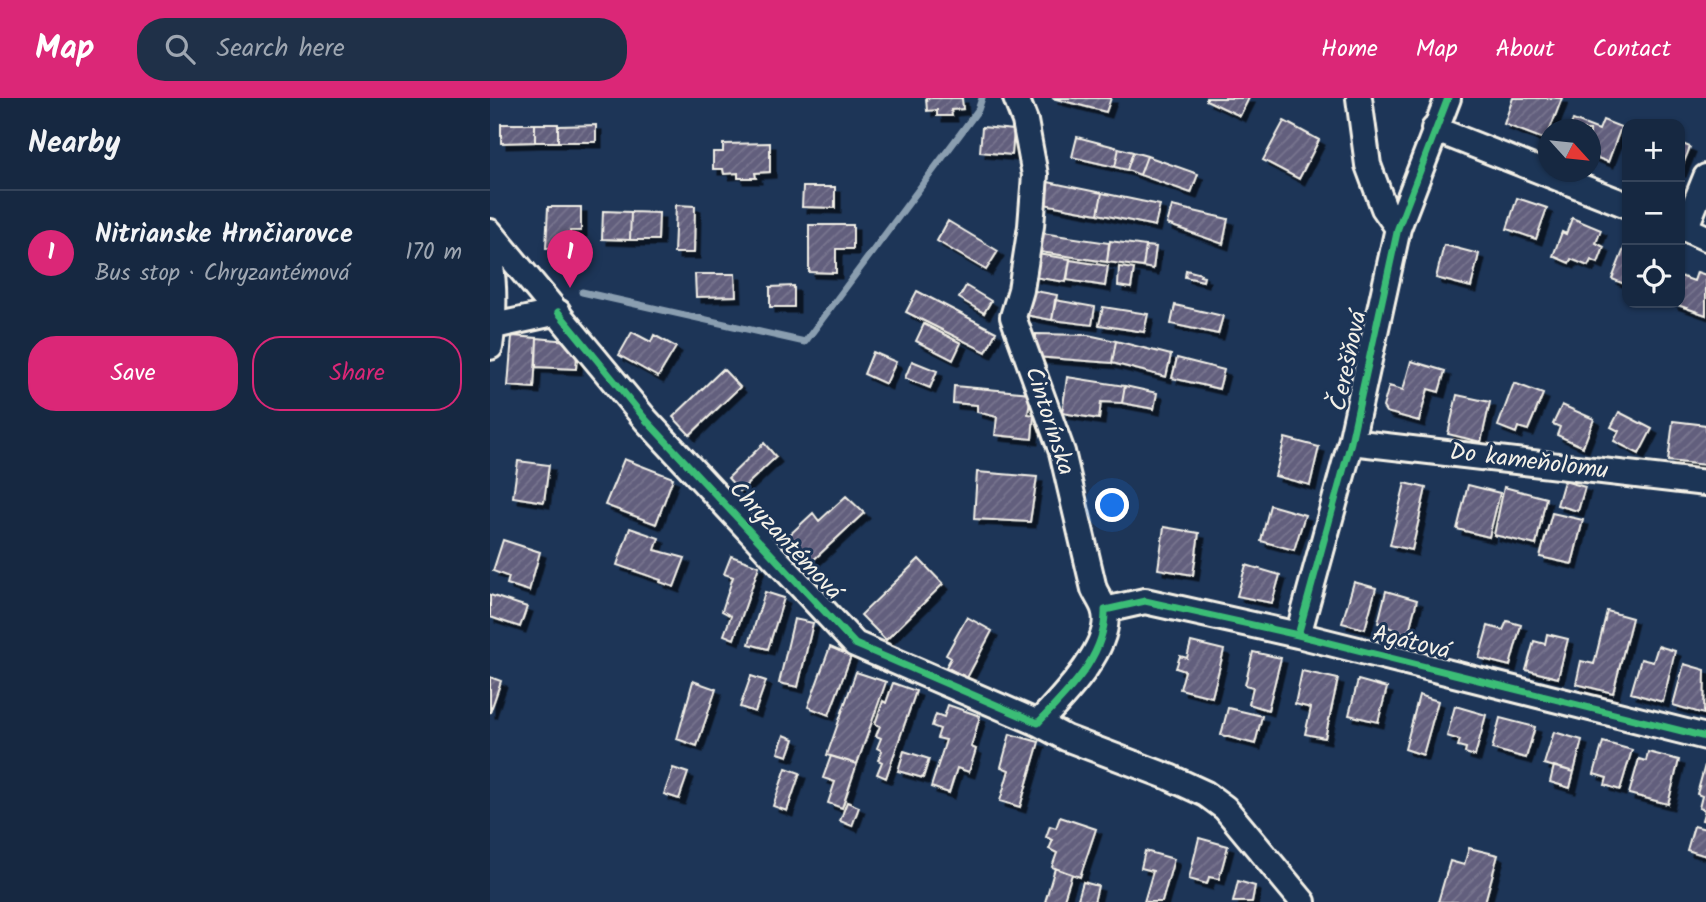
<!DOCTYPE html>
<html lang="en">
<head>
<meta charset="utf-8">
<style>
	:root { --surface:#162841; --page:#1f3048; --text:#f1f3f6; --muted:#9ea6b1; --line:#35445a; --accent:#db2777 }
	body { margin:0; font-family:Kalam,sans-serif; background:var(--page); color:var(--text) }
	.controls { position:absolute; right:21px; top:21px; display:grid; overflow:hidden; border-radius:14px; box-shadow:0 2px 5px #0004 }
	.controls button { width:63px; height:63px; display:grid; place-items:center; padding:0; border:0; border-bottom:2px solid var(--line); background:var(--surface); color:var(--text); font:35px sans-serif }
	.compass { position:absolute; left:1048px; top:21px; width:63px; height:63px; border-radius:50%; background:var(--surface); box-shadow:0 2px 5px #0004; rotate:117deg }
	.you { position:absolute; left:623px; top:408px; width:24px; height:24px; margin:-18px; border:5px solid #fff; border-radius:50%; background:#1a73e8; box-shadow:0 0 0 10px #1a73e833 }
	.badge { display:grid; place-items:center; width:46px; height:46px; border-radius:50%; background:var(--accent); color:#fff; font-size:23px; font-weight:700 }
	.pin { position:absolute; translate:-50% -58px; filter:drop-shadow(0 2px 4px #0008) }
	.pin::after { content:''; position:absolute; top:37px; width:24px; height:21px; background:inherit; clip-path:polygon(0 0,100% 0,50% 100%) }
	.list { margin:0; padding:0; list-style:none }
	h2 { display:flex; justify-content:space-between; align-items:center; height:91px; margin:0; padding:0 28px; font-size:30px }
	h2 small { font-size:23px; font-weight:400; color:var(--muted) }
	.list li { display:grid; grid-template-columns:46px 1fr auto; gap:21px; align-items:center; box-sizing:border-box; height:126px; padding:0 28px; border-top:2px solid var(--line) }
	.list b { display:block; font-size:26px; white-space:nowrap }
	.list p { margin:0; font-size:23px; white-space:nowrap; color:var(--muted) }
	.list em { font-size:23px; font-style:normal; color:var(--muted) }
	.actions { display:flex; gap:14px; padding:21px 28px }
	.actions a { flex:1; padding:16px 0; border:2px solid var(--accent); border-radius:28px; text-align:center; font-size:24px; color:var(--accent) }
	.actions .main { background:var(--accent); color:#fff }
	.icon { flex:none; width:38px; height:38px; fill:none; stroke:currentColor; stroke-width:2; stroke-linecap:round; stroke-linejoin:round }
	.map { position:relative; flex:none; width:1216px; height:804px; overflow:hidden }
	header { display:flex; align-items:center; gap:42px; box-sizing:border-box; height:98px; padding:0 35px; background:var(--accent); color:#fff }
	header strong { font-size:33px }
	nav { display:flex; gap:38px; margin-inline-start:auto; font-size:24px }
	.search { width:490px; height:63px; background:var(--page); display:flex; align-items:center; gap:18px; box-sizing:border-box; padding:0 24px; border-radius:28px; color:var(--muted); font-size:26px }
	main { display:flex }
	aside { flex:1; background:var(--surface) }
	.map>svg:first-child { display:block }
	.lines { fill:none; stroke-linecap:round; stroke-linejoin:round }
	.stream { stroke:#8a9eb0; stroke-width:7 }
	.building { fill:url(#building-hatch); stroke:#f4f1e8; stroke-width:2; filter:url(#shadow) }
	.minor-casing { stroke:#f4f1e8; stroke-width:30 }
	.minor { stroke:#1d3557; stroke-width:24 }
	.cycleway-casing { stroke:#1d3557; stroke-width:11 }
	.cycleway { stroke:#3abd76; stroke-width:7 }
	.labels { text-anchor:middle; dominant-baseline:central; stroke-width:6; stroke-linejoin:round; paint-order:stroke }
	.street-label { font-size:24px; fill:#f4f1e8; stroke:#1d3557 }
</style>
</head>
<body>
<header>
<strong>Map</strong>
<div class="search"><svg class="icon" aria-label="search" viewBox="0 0 24 24"><circle cx="10" cy="10" r="6"/><path d="M15 15l6 6"/></svg>Search here</div>
<nav><a>Home</a><a>Map</a><a>About</a><a>Contact</a></nav>
</header>
<main>
<aside>
<h2>Nearby<small></small></h2>
<ul class="list">
<li><span class="badge">1</span><div><b>Nitrianske Hrnčiarovce</b><p>Bus stop · Chryzantémová</p></div><em>170 m</em></li>
</ul>
<div class="actions"><a class="main">Save</a><a>Share</a></div>
</aside>
<div class="map">
<svg width="1216" height="804" viewBox="0 0 1216 804">
	<defs>
		<pattern id="building-hatch" width="6" height="6" patternUnits="userSpaceOnUse" patternTransform="scale(1.75)"><rect width="6" height="6" fill="#625e7d"/><path d="M-1 1l2-2M0 6l6-6M5 7l2-2" fill="none" stroke="#79768f"/></pattern>
		<filter id="shadow"><feDropShadow dx="5.5" dy="5.5" stdDeviation="0" flood-color="#0009"/></filter>
	</defs>
	<rect width="100%" height="100%" fill="#1d3557"/>
	<filter id="ink" filterUnits="userSpaceOnUse"><feTurbulence type="fractalNoise" baseFrequency=".0143" numOctaves="2"/><feDisplacementMap in="SourceGraphic" scale="14" xChannelSelector="R" yChannelSelector="G"/><feConvolveMatrix kernelMatrix="1 2 1 2 8 2 1 2 1" color-interpolation-filters="sRGB"/></filter>
	<g filter="url(#ink)">
		<g class="lines">
			<!-- stream -->
			<path class="stream" d="M92 194 315 244 488 12 492 0"/>
		</g>
		<!-- building -->
		<path class="building" d="M436 0H472L473 11 461 12 462 18H447V12L437 13Z
			M562 0H621L616 14Z
			M716 0H759L750 18 716 2Z
			M1023 0H1072L1056 42 1014 26Z
			M1083 22 1109 32 1113 22 1131 29 1118 64 1100 57V32H1079Z
			M794 23 829 42 809 81 773 62Z
			M11 26H45V44L11 45Z
			M45 26H68V44H45Z
			M106 27V44H68V28Z
			M492 29 524 32 522 57 490 54Z
			M587 39 629 50 625 69 582 59Z
			M280 45V74L265 75 266 80H248V75L234 76 233 71H223V54H233V46Z
			M1190 45 1200 49 1190 74Z
			M629 50 643 54 637 72 625 69Z
			M643 54 657 58 650 77 637 72Z
			M657 58 708 76 701 95 650 77Z
			M558 84 612 95 608 116 554 106Z
			M313 89H345V110L312 109Z
			M612 95 670 107 665 128 608 116Z
			M1027 100 1057 110 1046 141 1017 131Z
			M186 107 205 108 204 155H184Z
			M682 108 738 121 733 146 677 126Z
			M58 109H91V133H80V150H56Z
			M113 113 141 114 140 142 112 141Z
			M141 114 169 115 168 142H140Z
			M1082 120 1111 132 1106 145 1114 149 1108 165 1101 162 1098 168 1081 161 1079 165 1063 158 1072 134 1076 136Z
			M458 123 508 153 496 172 447 143Z
			M319 127H363V151H346V175L319 174Z
			M552 135 619 145 617 164 550 154Z
			M620 143 656 148 653 169 617 164Z
			M1137 143V187L1122 181Z
			M954 147 989 156 981 189 946 180Z
			M656 148 666 149 663 171 653 169Z
			M547 156 580 161 576 184 543 179Z
			M580 162 618 168 615 188 577 182Z
			M629 169 644 171 641 190 628 188Z
			M696 172 711 176 710 178 714 179 713 183 695 179Z
			M1207 174 1216 177V217L1182 205H1190V178L1204 183Z
			M205 176H245L246 198 206 199Z
			M304 188V209H280V189Z
			M476 188 501 203 494 215 469 200Z
			M540 192 567 197 562 222 535 217Z
			M427 193 506 234 496 254 416 214Z
			M565 202 605 209 602 227 562 222Z
			M685 207 733 218 728 236 681 226Z
			M613 209 658 216 654 234 609 227Z
			M434 226 471 245 463 262 426 243Z
			M142 234 161 244 164 237 186 249 168 279 129 257Z
			M546 236 598 237 626 243 622 265 546 259Z
			M22 238 47 240 44 290 18 288Z
			M47 240 88 244 86 271 46 269Z
			M626 243 681 257 676 279 622 265Z
			M383 254 406 264 396 286 374 276Z
			M687 260 734 272 729 291 682 280Z
			M422 263 447 273 440 290 415 280Z
			M921 263 955 273 949 294 938 291 929 323 896 314 893 309 899 288 913 292Z
			M233 271 250 289 200 337 183 319Z
			M577 279 635 288 632 305 611 304 609 321 572 315Z
			M1024 285 1053 296 1038 332 1028 329 1026 335 1008 328Z
			M464 288 541 295 538 316 544 317 542 341 505 337 507 319 487 314V307L463 305Z
			M635 288 667 295 664 311 632 305Z
			M967 297 1000 304 991 344 958 336Z
			M1072 307 1104 321 1093 349 1067 337 1070 329 1063 326Z
			M1129 314 1162 331 1149 356 1124 343 1129 333 1121 329Z
			M1183 323 1216 327V367L1178 363Z
			M795 340 829 349 820 387 785 378Z
			M274 345 286 359 250 393 238 380Z
			M134 361 183 380 166 426 115 407Z
			M28 363 59 367 54 404 23 399Z
			M487 374 547 379 540 424 484 421Z
			M1074 383 1095 389 1088 413 1067 407Z
			M915 385 936 390 922 452 900 447Z
			M978 387 1010 395 999 439 967 431Z
			M1014 389 1056 400 1046 447 1004 437Z
			M356 398 374 415 318 467 294 442 323 415 329 423Z
			M780 407 815 417 804 452 771 443Z
			M1062 415 1093 422 1082 466 1050 459Z
			M674 429 709 435 703 477 668 471Z
			M140 430 169 440 165 452 195 460 184 489 170 484 171 482 127 467Z
			M13 442 50 454 39 493 17 486 19 479 3 473Z
			M241 458 269 468 244 541 234 537 241 518 232 513 243 479 234 476Z
			M429 461 453 486 396 542 371 517Z
			M756 467 790 477 782 505 747 498Z
			M864 484 886 490 875 531 852 525Z
			M896 493 927 502 918 537 888 525Z
			M275 494 294 500 278 551 259 546Z
			M0 497 37 509 30 529 0 519Z
			M1117 513 1142 520 1123 595 1086 586 1091 563 1104 566Z
			M477 519 502 533 477 580 456 569 461 560 456 557Z
			M304 521 323 525 308 589 289 585Z
			M1017 523 1031 527 1020 568 989 560 998 528 1013 532Z
			M1057 536 1078 541 1068 580 1036 572 1044 543 1055 546Z
			M701 544 734 552 722 599 690 591 695 573 686 570 690 558 697 560Z
			M1168 548 1185 553 1173 604 1141 595 1151 561 1163 564Z
			M340 549 361 558 339 617 318 609Z
			M763 554 791 560 778 612 759 606 763 589 755 587Z
			M1194 566 1215 572 1214 616 1183 607Z
			M812 573 848 581 835 640 815 636 821 610 805 606Z
			M366 574 396 584 367 666 337 657Z
			M261 578 276 583 265 614 250 609Z
			M0 579 11 583 0 615Z
			M868 582 897 590 888 624 859 617Z
			M203 583 226 591 207 648 187 641Z
			M403 585 426 593 396 680 387 676 392 664 388 662 392 653 387 650 391 640 386 638 390 628 385 626 393 603 396 605Z
			M929 597 948 603 933 657 915 651Z
			M458 607 490 618 481 649 486 651 479 674 467 670 459 695 441 689 456 642 447 640 450 631 442 628 446 616 454 619Z
			M965 608 996 617 985 658 975 655 976 650 968 648 970 642 957 638Z
			M738 610 772 618 765 646 731 637Z
			M1010 620 1045 629 1036 660 1002 651Z
			M1064 634 1092 642 1084 674 1054 666Z
			M520 636 549 644 530 709 510 703 519 672 511 669Z
			M294 637 304 641 298 658 288 655Z
			M1113 644 1142 652 1130 692 1115 687 1117 680 1104 676Z
			M414 653 439 661 433 680 408 673Z
			M1158 654 1189 662 1178 706 1139 696 1149 661 1156 663Z
			M341 658 367 666 352 710 338 705 345 684 333 680Z
			M1215 667H1216V723L1212 722 1215 712 1209 710 1212 698 1207 696Z
			M1064 668 1084 674 1080 690 1060 684Z
			M183 670 198 675 189 701 174 696Z
			M296 670 310 675 297 713 283 708Z
			M357 704 369 709 362 728 350 723Z
			M570 719 606 731 590 779 562 769 567 755 559 751 563 742 556 739 560 728 566 730Z
			M1204 728 1216 731V758L1197 752Z
			M709 740 738 748 729 781 719 779 717 786 699 781Z
			M979 750 1008 757 995 804H948L960 763 974 767Z
			M655 753 684 761 672 804H654L663 773 651 770Z
			M565 770 582 776 573 804H555Z
			M748 783 765 788 762 804H743Z
			M593 784 608 788 604 804 588 801Z"/>
		<g class="lines">
			<!-- minor casing -->
			<g class="minor-casing">
				<path id="minor" d="M526 0 535 23 545 77 541 128 531 192 523 219 572 354 604 491C607 498 612 504 614 511 626 546 570 602 548 625
					M869 0 878 67 894 110 908 130
					M944 31 1137 107
					M1190 128 1216 140
					M1195 131 1216 79
					M0 134 156 322 365 546 548 625 576 640 679 679 716 696 735 710 813 804
					M0 162C5 190 4 220 0 249
					M0 229 68 214
					M861 344 1216 385
					M615 512 655 503 808 537 1216 639
					M808 537 861 344 908 130 958 0"/>
			</g>
			<!-- minor -->
			<use href="#minor" class="minor"/>
			<!-- cycleway casing -->
			<g class="cycleway-casing">
				<path id="cycleway" d="M68 214 156 322 365 546 548 625C578 593 616 559 615 512L655 503 808 537 1216 639
					M808 537 861 344 908 130 958 0"/>
			</g>
			<!-- cycleway -->
			<use href="#cycleway" class="cycleway"/>
		</g>
	</g>
	<g class="labels">
		<!-- street labels -->
		<g class="street-label">
			<text transform="translate(859 263) rotate(-78)">Čerešňová</text>
			<text transform="translate(559 323) rotate(72)">Cintorínska</text>
			<text transform="translate(1039 364) rotate(7)">Do kameňolomu</text>
			<text transform="translate(295 443) rotate(47)">Chryzantémová</text>
			<text transform="translate(921 545) rotate(14)">Agátová</text>
		</g>
	</g>
</svg>
<div class="controls">
<button>+</button>
<button>−</button>
<button><svg class="icon" aria-label="locate" viewBox="0 0 24 24"><circle cx="12" cy="12" r="6"/><path d="M12 2v4M12 18v4M2 12h4M18 12h4"/></svg></button>
</div>
<svg class="compass" viewBox="-18 -18 36 36"><path d="M0-13l5 13h-10z" fill="#e53935"/><path d="M0 13l5-13h-10z" fill="#9ea6b1"/></svg>
<div class="you"></div>
<div class="pin badge" style="left:80px;top:190px">1</div>
</div>
</main>
</body>
</html>
